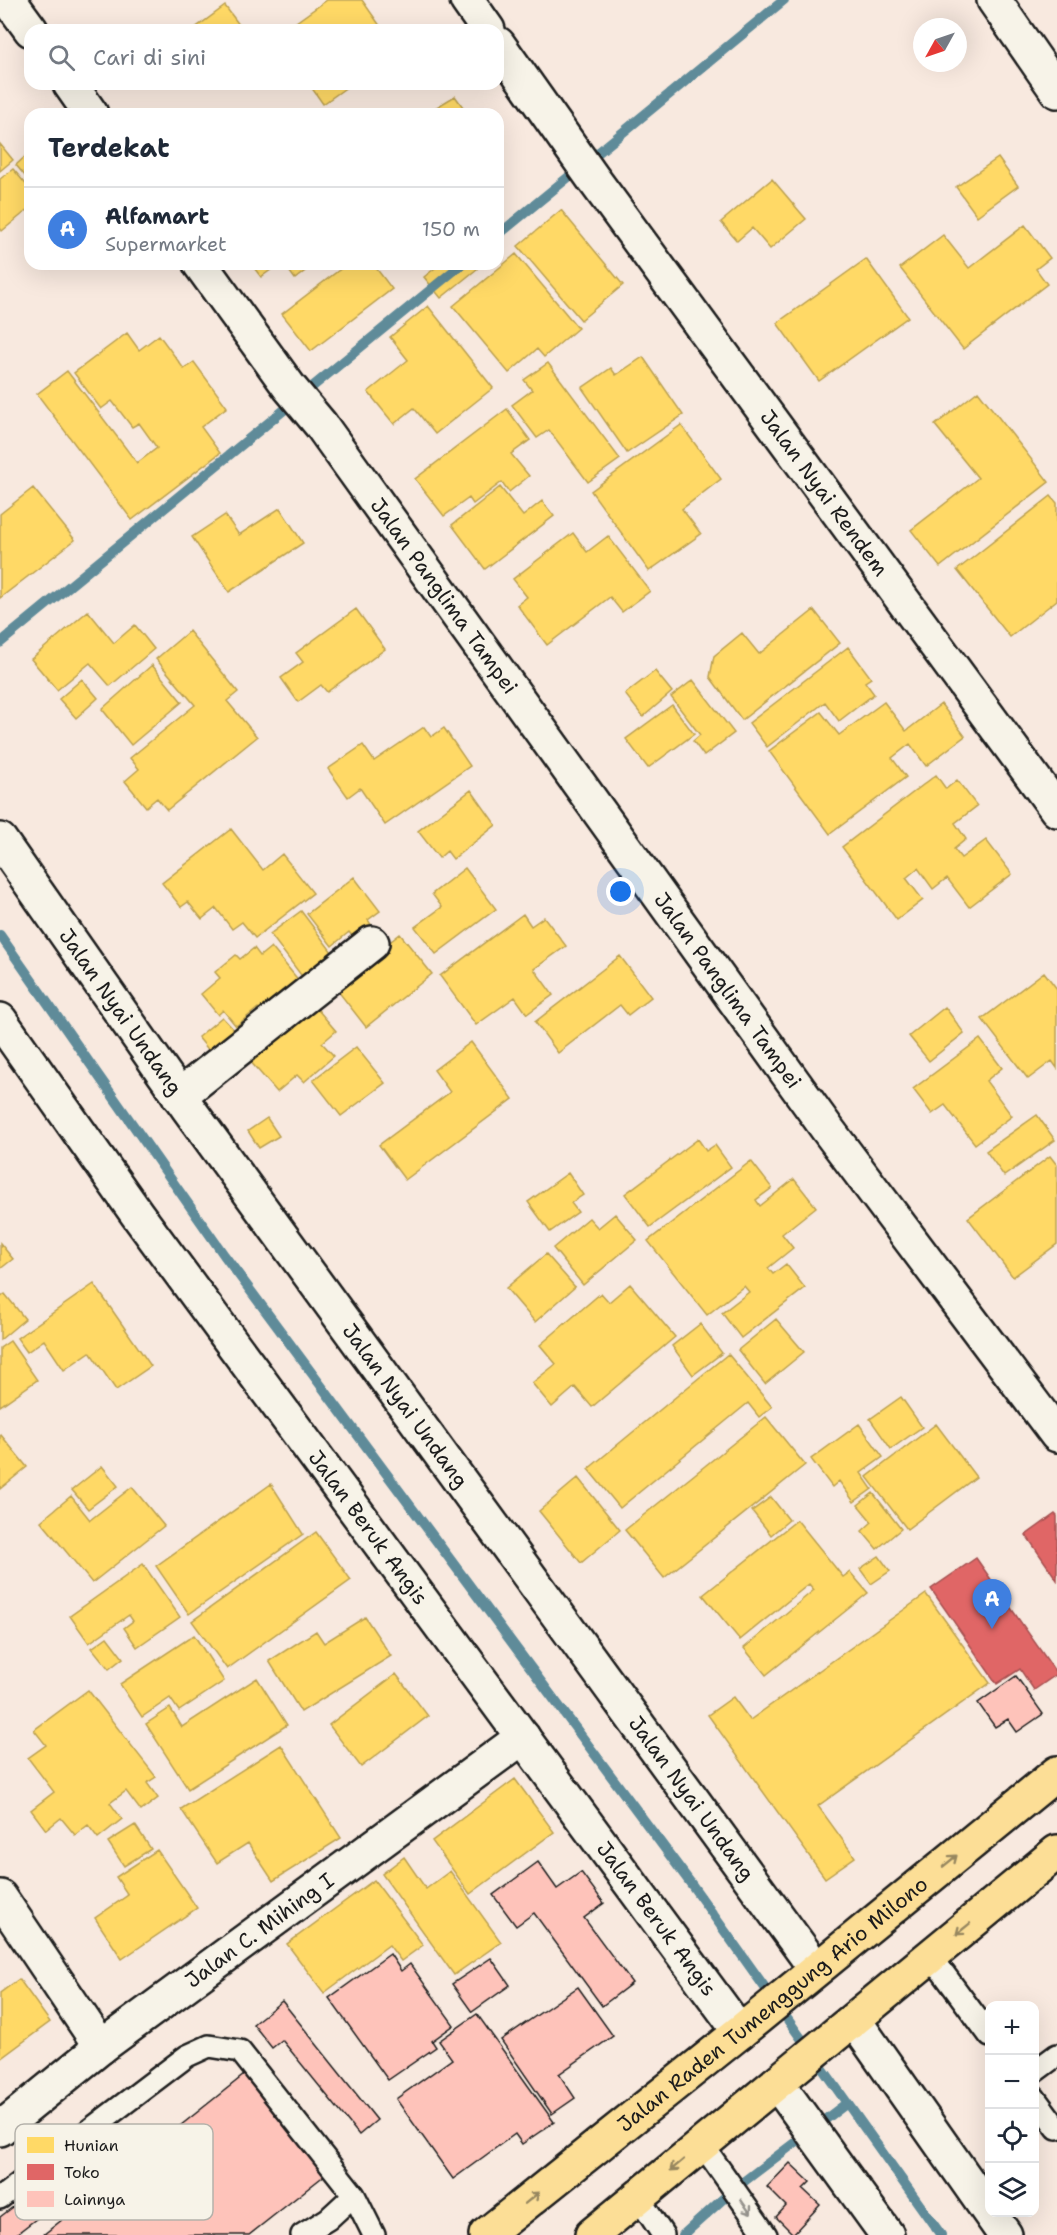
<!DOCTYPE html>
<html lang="id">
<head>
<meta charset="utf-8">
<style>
	:root { --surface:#fff; --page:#f6f6f7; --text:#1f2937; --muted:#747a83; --line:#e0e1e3; --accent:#111827 }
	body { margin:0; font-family:"Shantell Sans",sans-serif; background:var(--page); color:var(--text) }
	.controls { position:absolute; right:18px; bottom:18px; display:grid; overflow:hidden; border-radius:12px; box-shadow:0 6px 24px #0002 }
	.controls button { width:54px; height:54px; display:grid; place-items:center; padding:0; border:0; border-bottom:2px solid var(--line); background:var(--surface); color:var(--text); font:30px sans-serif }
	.compass { position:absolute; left:913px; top:18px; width:54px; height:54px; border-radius:50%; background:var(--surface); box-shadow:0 6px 24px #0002; rotate:230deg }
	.you { position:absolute; left:621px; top:892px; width:21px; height:21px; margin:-15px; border:4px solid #fff; border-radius:50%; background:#1a73e8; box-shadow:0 0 0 9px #1a73e833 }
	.badge { display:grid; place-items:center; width:39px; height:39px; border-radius:50%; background:var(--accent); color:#fff; font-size:20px; font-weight:700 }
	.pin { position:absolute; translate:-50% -50px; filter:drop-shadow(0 2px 3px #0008) }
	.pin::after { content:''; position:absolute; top:32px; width:21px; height:18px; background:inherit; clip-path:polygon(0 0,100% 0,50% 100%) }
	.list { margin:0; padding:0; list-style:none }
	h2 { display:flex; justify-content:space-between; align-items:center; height:78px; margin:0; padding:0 24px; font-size:26px }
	h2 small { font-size:20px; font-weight:400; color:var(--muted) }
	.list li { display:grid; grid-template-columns:39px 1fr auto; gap:18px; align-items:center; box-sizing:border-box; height:84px; padding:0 24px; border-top:2px solid var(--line) }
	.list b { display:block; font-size:22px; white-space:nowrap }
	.list p { margin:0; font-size:20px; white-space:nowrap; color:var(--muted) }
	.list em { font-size:20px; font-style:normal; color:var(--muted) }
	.icon { flex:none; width:33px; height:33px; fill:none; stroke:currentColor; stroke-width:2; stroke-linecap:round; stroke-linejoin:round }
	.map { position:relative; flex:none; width:1057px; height:2235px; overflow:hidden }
	.search { position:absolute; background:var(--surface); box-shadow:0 6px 24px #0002; left:24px; top:24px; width:480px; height:66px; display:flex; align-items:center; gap:15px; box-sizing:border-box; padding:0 21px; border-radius:18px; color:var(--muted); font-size:22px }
	.panel { position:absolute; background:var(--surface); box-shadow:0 6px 24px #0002; left:24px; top:108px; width:480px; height:162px; border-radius:18px }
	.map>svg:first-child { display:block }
	.homes { fill:#ffd966; stroke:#bba050; stroke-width:1.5 }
	.shops { fill:#e06666; stroke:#a55050; stroke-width:1.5 }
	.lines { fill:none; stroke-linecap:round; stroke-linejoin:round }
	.stream { stroke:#5f8b99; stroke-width:10 }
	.building { fill:#fec3ba; stroke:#1c1c1c; stroke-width:1.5 }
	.lane-casing { stroke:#1c1c1c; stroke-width:26 }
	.street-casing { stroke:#1c1c1c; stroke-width:38 }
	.secondary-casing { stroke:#1c1c1c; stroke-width:38 }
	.highway-casing { stroke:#1c1c1c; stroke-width:38 }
	.lane { stroke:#f7f3e8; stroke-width:21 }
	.street { stroke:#f7f3e8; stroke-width:33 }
	.secondary { stroke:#f7f3e8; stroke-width:33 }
	.highway { stroke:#fcde96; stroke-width:33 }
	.oneway { stroke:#97875f }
	.oneway2 { stroke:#94928c }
	.labels { text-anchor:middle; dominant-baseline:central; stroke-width:6; stroke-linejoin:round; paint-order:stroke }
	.street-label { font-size:21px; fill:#1c1c1c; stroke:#f7f3e8 }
	.key { fill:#f7f3e8; stroke:#b5b2ab; stroke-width:1.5 }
	.key-label { font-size:16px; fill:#1c1c1c }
</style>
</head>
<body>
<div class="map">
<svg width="1057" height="2235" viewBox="0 0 1057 2235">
	<rect width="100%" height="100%" fill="#f8e9df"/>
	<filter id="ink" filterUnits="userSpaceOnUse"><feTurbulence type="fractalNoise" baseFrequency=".0167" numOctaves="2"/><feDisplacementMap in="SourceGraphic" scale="12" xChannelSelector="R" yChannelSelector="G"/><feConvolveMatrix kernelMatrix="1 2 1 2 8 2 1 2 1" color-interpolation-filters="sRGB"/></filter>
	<g filter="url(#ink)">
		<!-- homes -->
		<path class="homes" d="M327 0H362L383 30H285Z
			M225 6 243 30H194V29Z
			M309 84H351L323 104Z
			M455 96 468 114H425Z
			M0 144 13 160 0 171Z
			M30 152V182L16 165Z
			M998 158 1018 186 977 216 956 187Z
			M13 169 30 189V208L2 231 0 228V179Z
			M772 179 806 219 770 249 752 228 737 241 721 222Z
			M561 210 623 285 581 320 518 246Z
			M1025 225 1050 258 1036 269 1047 284 963 349 900 268 943 235 969 268Z
			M516 254 578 328 544 357 537 349 509 373 453 306Z
			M866 259 908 317 819 381 777 323Z
			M251 264H279L261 277Z
			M284 264H314L295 279Z
			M347 264H373L392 289 311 351 282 314Z
			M440 264H473L477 269 441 298 424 277Z
			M428 306 493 388 435 434 414 408 394 424 368 392 408 360 390 337Z
			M127 333 139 350 159 335 184 369 194 362 227 407 201 427 220 453 132 520 37 394 67 371 137 463 157 448 139 423 132 427 112 401 101 409 74 373Z
			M643 357 683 415 627 453 582 388 611 368 616 375Z
			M548 363 620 459 588 482 549 430 537 438 512 405 532 390 524 380Z
			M978 391 1049 482 940 567 911 530 978 478 935 425Z
			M507 409 530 440 511 454 529 476 509 492 502 482 473 504 469 498 444 516 415 479Z
			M681 425 721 479 682 509 701 534 649 571 591 491Z
			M500 487 523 516 542 501 554 516 485 569 452 525Z
			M33 488 75 540 0 598V514Z
			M1051 496 1057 503V600L1010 637 957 570Z
			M280 508 303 543 229 592 192 537 225 515 239 535Z
			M573 533 587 552 608 536 650 591 622 612 610 597 547 645 517 605 527 597 513 579Z
			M356 609 385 649 327 692 321 685 298 702 281 678 303 662 296 653Z
			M814 610 840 643 742 720 710 677 714 656 742 633 759 654Z
			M88 611 114 643 135 625 154 649 110 686 90 663 57 690 31 659Z
			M189 631 238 692 227 701 257 737 167 810 157 798 146 807 125 781 139 769 130 758 195 705 156 659Z
			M848 647 871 678 865 682 874 694 839 721 825 702 767 747 749 723Z
			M152 665 182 702 131 745 102 709Z
			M655 671 672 692 643 717 625 694Z
			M82 679 98 698 76 718 59 699Z
			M693 680 734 733 704 756 693 741 700 735 671 697Z
			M884 702 906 731 941 704 965 736 926 766 910 744 892 758 906 777 830 834 769 751 821 712 839 735Z
			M672 705 694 734 648 768 626 739Z
			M424 727 431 737 444 728 470 766 385 825 360 788 348 797 328 769 363 745 374 761Z
			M936 775 946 789 957 780 977 806 955 823 966 839 954 849 961 858 986 840 1012 874 969 907 947 878 933 889 918 868 906 878 923 900 897 920 842 847Z
			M471 790 496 825 453 859 447 851 439 858 418 831Z
			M231 829 263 870 282 854 313 893 255 938 242 922 232 929 216 908 202 919 188 902 181 907 162 883Z
			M465 868 496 909 436 954 415 927 442 907 432 894Z
			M354 877 380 911 368 920 374 929 357 942 349 932 332 946 307 914Z
			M301 911 338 960 307 983 270 934Z
			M523 914 531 926 544 917 566 946 534 969 553 995 527 1014 515 997 476 1025 440 976Z
			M400 934 432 974 366 1027 334 986Z
			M271 947 300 982 262 1014 258 1008 236 1026 223 1010 218 1015 201 994 220 978 215 972 236 955 240 959 254 948 260 956Z
			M620 956 651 997 628 1015 620 1005 558 1053 535 1022Z
			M1044 972 1057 989V1068L1052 1061 1028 1079 982 1019Z
			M313 1004 336 1031 322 1043 334 1056 304 1082 297 1075 277 1092 249 1060Z
			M945 1007 964 1033 929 1061 909 1036Z
			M222 1017 236 1032 211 1053 198 1037Z
			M980 1039 1002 1068 986 1081 1012 1116 975 1144 945 1105 932 1114 913 1089Z
			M471 1042 513 1099 405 1180 379 1145 450 1092 434 1070Z
			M356 1047 385 1083 341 1116 313 1080Z
			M1037 1115 1055 1140 1004 1176 986 1151Z
			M267 1118 279 1136 259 1148 248 1131Z
			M698 1139 706 1151 715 1145 731 1167 650 1227 625 1194Z
			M1050 1156 1057 1165V1244L1013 1277 968 1218Z
			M751 1161 772 1188 756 1200 760 1206 794 1179 816 1207 782 1234 793 1248 768 1268 773 1274 786 1264 805 1288 741 1338 722 1313 749 1292 744 1286 707 1315 648 1241Z
			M568 1173 583 1195 571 1203 578 1212 550 1232 528 1202Z
			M615 1214 637 1240 583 1285 553 1248 589 1218 598 1228Z
			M0 1243 13 1259 0 1269Z
			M546 1254 575 1287 535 1322 506 1288Z
			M94 1284 151 1366 116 1390 90 1352 64 1370 44 1340 27 1352 17 1338Z
			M630 1284 675 1337 592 1407 575 1387 552 1407 532 1383 556 1364 540 1345 601 1293 609 1302Z
			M5 1294 25 1319 0 1340V1298Z
			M776 1319 804 1352 765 1384 738 1350Z
			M700 1324 722 1353 693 1375 672 1346Z
			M10 1341 37 1380 0 1406V1348Z
			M728 1354 772 1407 759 1417 748 1403 620 1508 588 1469Z
			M901 1397 922 1427 891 1449 870 1419Z
			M766 1417 805 1465 664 1578 625 1530Z
			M859 1424 883 1457 861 1473 872 1489 854 1502 839 1481 832 1487 811 1459Z
			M936 1424 976 1477 907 1529 867 1477Z
			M1 1435 27 1467 0 1489V1436Z
			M102 1466 118 1486 88 1509 72 1490Z
			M578 1478 620 1530 581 1563 539 1511Z
			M271 1484 303 1534 189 1614 156 1566Z
			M132 1487 164 1526 92 1583 41 1521 71 1496 90 1520Z
			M873 1493 901 1529 877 1549 862 1531 872 1522 858 1505Z
			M771 1497 789 1520 771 1535 752 1511Z
			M797 1520 843 1577 850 1572 868 1593 766 1675 744 1648 814 1590 809 1584 740 1640 703 1595Z
			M316 1532 351 1580 227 1669 192 1621Z
			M879 1556 890 1571 871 1584 860 1569Z
			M143 1564 180 1617 137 1647 124 1628 133 1621 129 1615 89 1643 70 1616Z
			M926 1594 990 1683 818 1806 855 1857 825 1878 708 1715 733 1697 750 1720Z
			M365 1617 391 1656 301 1712 269 1661 316 1631 324 1643Z
			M194 1635 224 1681 179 1711 170 1698 142 1717 120 1684Z
			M107 1637 123 1658 109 1669 92 1648Z
			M396 1674 428 1716 361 1767 329 1725Z
			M257 1678 287 1725 188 1789 146 1724 170 1708 182 1727Z
			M88 1690 156 1777 147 1783 158 1798 141 1811 126 1791 110 1803 122 1819 98 1838 88 1825 75 1835 61 1818 46 1830 31 1810 54 1792 28 1758 46 1745 34 1730Z
			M281 1745 341 1838 273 1881 248 1843 217 1863 181 1809Z
			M515 1779 554 1832 470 1894 432 1841Z
			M135 1825 151 1849 124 1866 108 1842Z
			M157 1850 197 1908 122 1959 95 1918 128 1895 116 1877Z
			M404 1857 426 1889 450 1871 501 1942 454 1975 382 1874Z
			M374 1880 423 1945 401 1961 389 1945 324 1993 287 1944Z
			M19 1979 50 2022 0 2059V1993Z"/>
		<!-- shops -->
		<path class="shops" d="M1055 1514 1057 1516V1580L1026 1535Z
			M976 1558 1057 1674 1034 1690 1020 1669 997 1684 931 1589Z"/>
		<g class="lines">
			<!-- stream -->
			<path class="stream" d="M498 235 784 0
				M0 643 462 264
				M0 935 224 1255 692 1885 941 2235
				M683 2235 734 2189 847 2103"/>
		</g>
		<!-- building -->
		<path class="building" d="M1016 1676 1043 1714 1017 1732 1008 1719 995 1727 978 1703Z
			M538 1862 557 1889 581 1872 604 1903 584 1918 632 1983 602 2006 534 1913 516 1926 493 1895Z
			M390 1954 401 1971 410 1964 454 2025 432 2041 436 2047 388 2080 329 1998Z
			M491 1958 510 1985 472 2012 452 1984Z
			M578 1987 613 2036 559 2074 575 2098 552 2114 501 2040Z
			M282 2001 377 2120 359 2135 282 2040 272 2048 253 2024Z
			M477 2014 554 2122 522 2144 515 2134 453 2179 396 2099 452 2059 439 2041Z
			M249 2071 330 2171 249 2235H43Z
			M790 2163 810 2182 803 2189 820 2205 793 2234 776 2217 786 2206 767 2187Z
			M47 2181 62 2199 15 2235H0V2217Z"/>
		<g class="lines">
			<!-- lane casing -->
			<g class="lane-casing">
				<path id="lane" d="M930 1955 990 2036
					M1034 2072 1057 2055
					M1034 2097 1057 2128
					M702 2144 766 2235
					M638 2197 663 2235
					M0 2198 187 2056 209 2046 240 2051 354 2195
					M302 2235 328 2219 354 2195 374 2235"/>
			</g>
			<!-- street casing -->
			<g class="street-casing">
				<g id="street">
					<path d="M9 0 31 30"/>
					<path d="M467 0 488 30"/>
					<path d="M994 0 1057 91"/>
					<path id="s1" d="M498 44 592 177 1057 810"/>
					<path d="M70 84 91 114"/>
					<path id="s2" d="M200 264 290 388 321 425 828 1130 1057 1435"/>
					<path d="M179 1096 372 943"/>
					<path d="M0 1897 101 2047"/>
					<path id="s3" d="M0 2129 101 2047 523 1737"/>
				</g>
			</g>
			<!-- secondary casing -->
			<g class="secondary-casing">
				<g id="secondary">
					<path id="s4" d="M0 840 188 1108 816 1969"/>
					<path id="s5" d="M0 1020 137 1214 740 2032"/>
					<path d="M854 2020 1005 2235"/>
					<path d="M777 2083 887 2235"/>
				</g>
			</g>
			<!-- highway casing -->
			<g class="highway-casing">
				<g id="highway">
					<path id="s6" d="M486 2235 740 2032 1057 1773"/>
					<path d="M592 2235 1057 1852"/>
				</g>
			</g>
			<!-- lane -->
			<use href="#lane" class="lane"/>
			<!-- street -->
			<use href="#street" class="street"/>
			<!-- secondary -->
			<use href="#secondary" class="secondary"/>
			<!-- highway -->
			<use href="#highway" class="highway"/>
		</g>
		<!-- one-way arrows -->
		<defs><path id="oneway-shaft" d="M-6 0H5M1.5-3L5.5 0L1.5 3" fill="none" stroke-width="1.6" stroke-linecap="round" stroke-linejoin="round" transform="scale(1.5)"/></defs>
		<g class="oneway">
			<use href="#oneway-shaft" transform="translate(950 1861) rotate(-39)"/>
			<use href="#oneway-shaft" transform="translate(963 1929) rotate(141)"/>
			<use href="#oneway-shaft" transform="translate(677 2165) rotate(140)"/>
			<use href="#oneway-shaft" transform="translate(532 2198) rotate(-39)"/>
		</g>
		<use class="oneway2" href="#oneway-shaft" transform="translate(746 2207) rotate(55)"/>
	</g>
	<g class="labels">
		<!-- street labels -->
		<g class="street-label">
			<text stroke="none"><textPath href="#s1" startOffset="555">Jalan Nyai Rendem</textPath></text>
			<text stroke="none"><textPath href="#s2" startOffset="412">Jalan Panglima Tampei</textPath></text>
			<text stroke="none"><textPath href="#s2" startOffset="898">Jalan Panglima Tampei</textPath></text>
			<text stroke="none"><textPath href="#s4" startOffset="210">Jalan Nyai Undang</textPath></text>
			<text stroke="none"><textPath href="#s4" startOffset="696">Jalan Nyai Undang</textPath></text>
			<text stroke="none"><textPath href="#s5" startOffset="627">Jalan Beruk Angis</textPath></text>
			<text stroke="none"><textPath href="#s4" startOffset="1182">Jalan Nyai Undang</textPath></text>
			<text stroke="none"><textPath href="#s5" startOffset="1113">Jalan Beruk Angis</textPath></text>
			<text stroke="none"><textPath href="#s3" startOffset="327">Jalan C. Mihing I</textPath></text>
			<text stroke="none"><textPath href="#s6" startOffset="368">Jalan Raden Tumenggung Ario Milono</textPath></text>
		</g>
	</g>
	<!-- legend -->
	<rect x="15" y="2124" width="198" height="96" rx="9" class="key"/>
	<rect x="27" y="2137" width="27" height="16" fill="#ffd966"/>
	<rect x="27" y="2164" width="27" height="16" fill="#e06666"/>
	<rect x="27" y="2191" width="27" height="16" fill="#fec3ba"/>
	<g class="key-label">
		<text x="64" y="2151">Hunian</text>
		<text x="64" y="2178">Toko</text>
		<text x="64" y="2205">Lainnya</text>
	</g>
</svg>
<div class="controls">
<button>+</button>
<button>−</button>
<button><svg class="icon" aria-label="locate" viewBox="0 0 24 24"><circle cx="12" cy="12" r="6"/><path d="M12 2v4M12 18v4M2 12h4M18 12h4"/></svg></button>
<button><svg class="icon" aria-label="layers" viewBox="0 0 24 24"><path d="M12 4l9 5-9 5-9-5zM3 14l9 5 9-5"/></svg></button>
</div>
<svg class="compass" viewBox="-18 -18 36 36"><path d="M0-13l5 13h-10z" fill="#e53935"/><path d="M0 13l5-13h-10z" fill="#747a83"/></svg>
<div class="you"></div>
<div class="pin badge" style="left:992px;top:1629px;background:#3f7fe0">A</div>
<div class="search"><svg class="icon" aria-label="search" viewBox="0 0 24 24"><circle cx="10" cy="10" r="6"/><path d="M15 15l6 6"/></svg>Cari di sini</div>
<section class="panel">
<h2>Terdekat<small></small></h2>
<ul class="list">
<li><span class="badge" style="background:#3f7fe0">A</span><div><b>Alfamart</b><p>Supermarket</p></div><em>150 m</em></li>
</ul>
</section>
</div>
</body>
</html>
